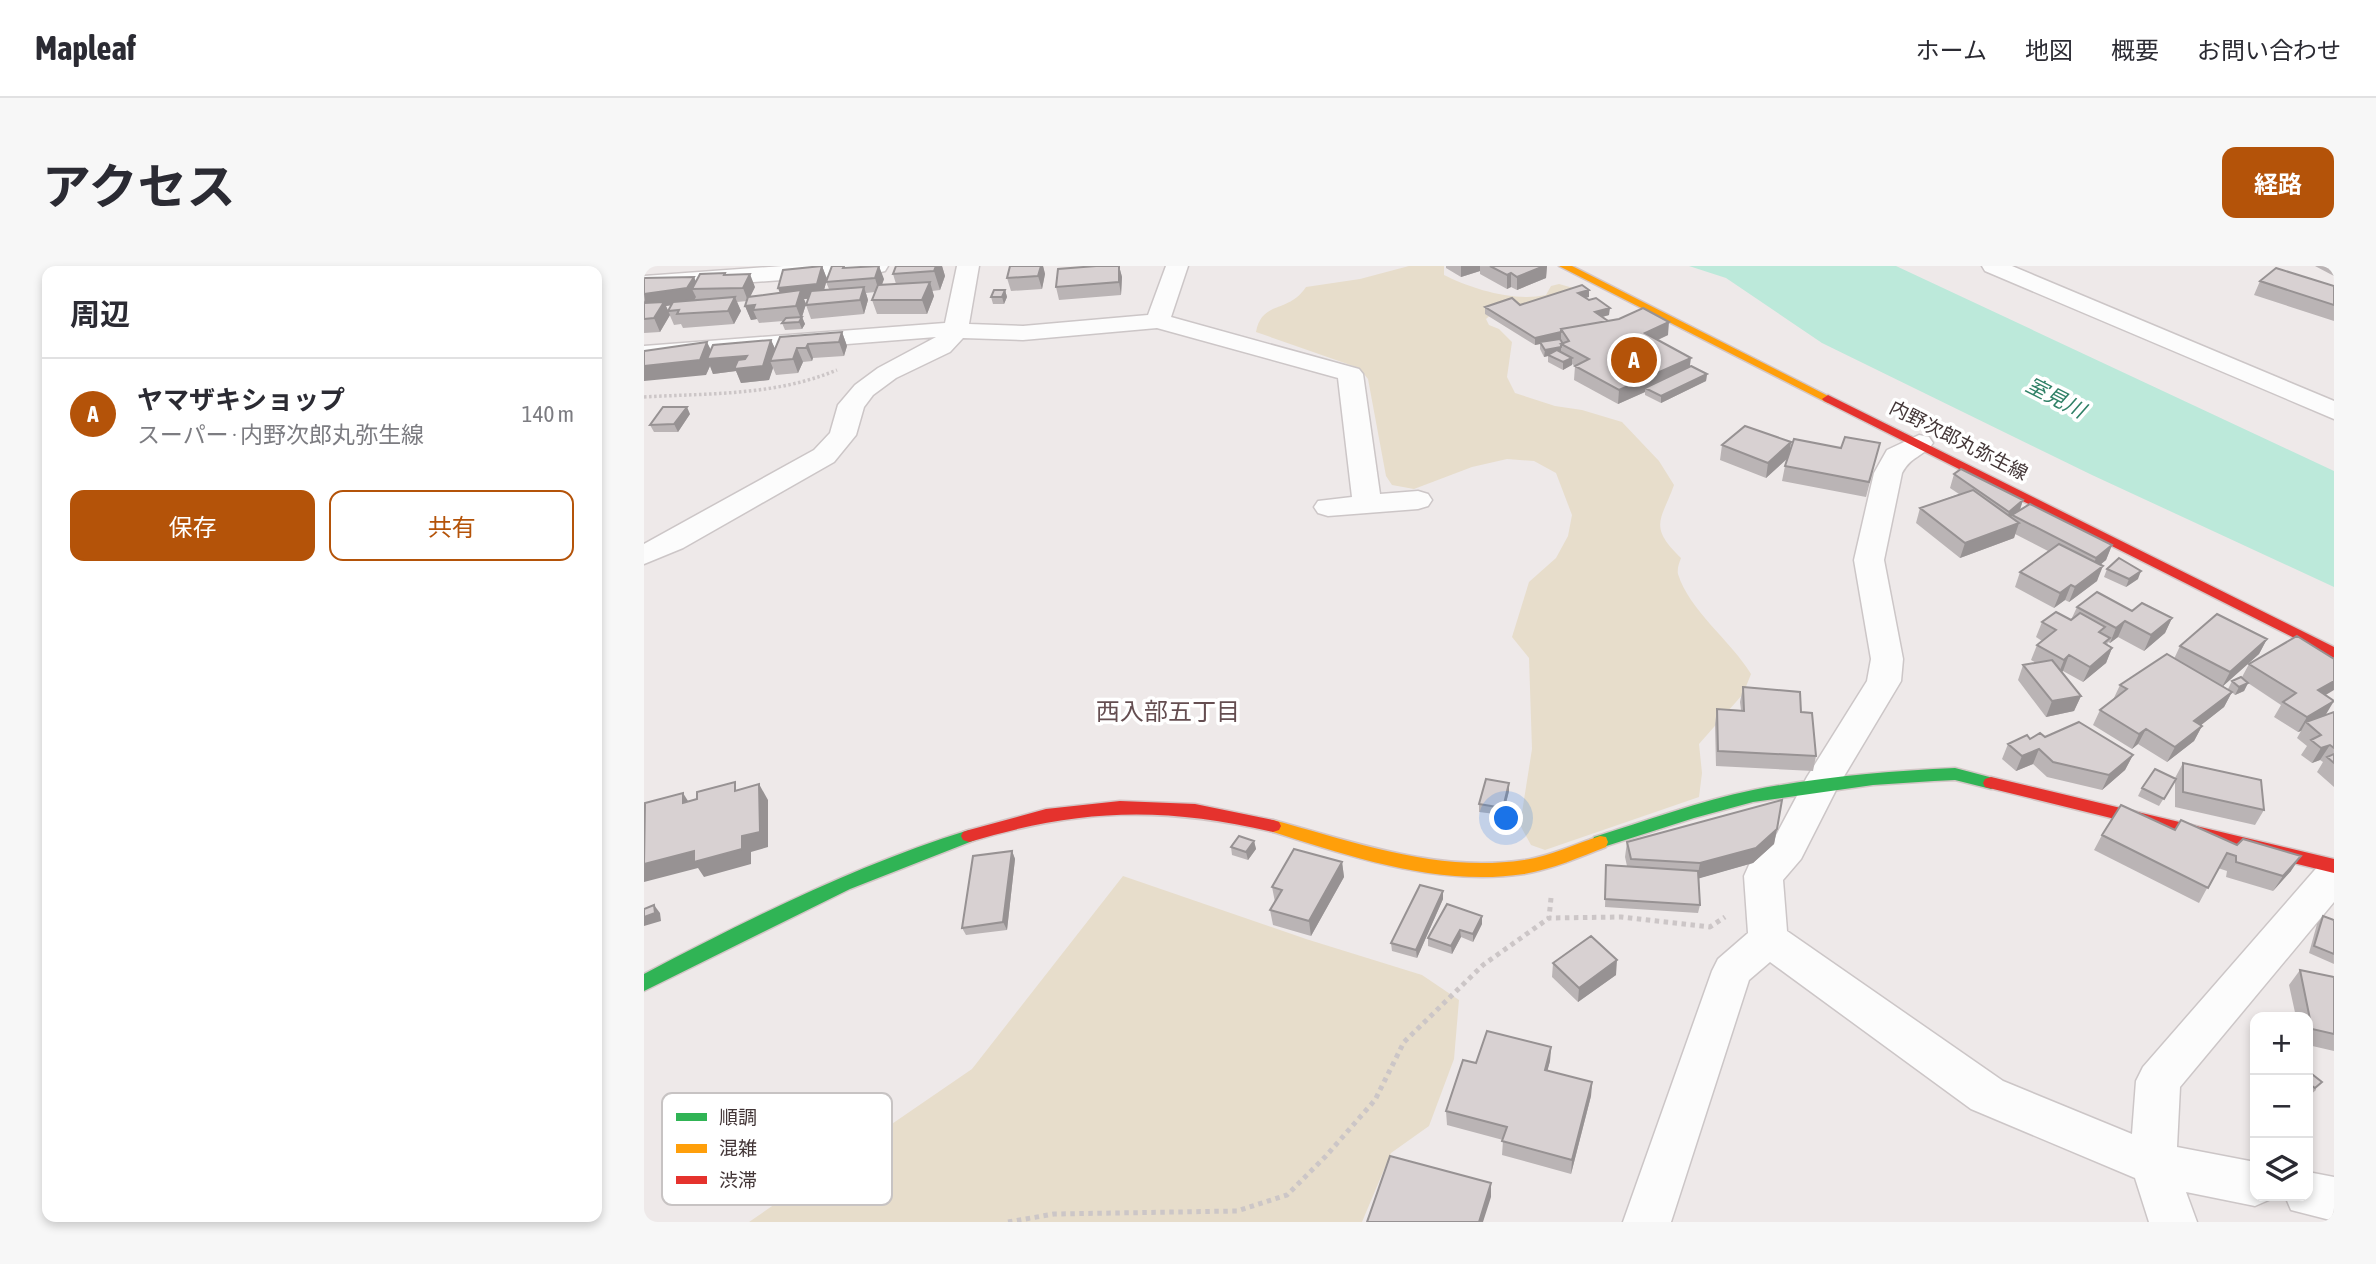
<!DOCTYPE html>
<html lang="ja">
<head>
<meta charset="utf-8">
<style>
	:root { --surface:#fff; --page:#f7f7f7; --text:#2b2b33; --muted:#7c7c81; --line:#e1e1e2; --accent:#b45309 }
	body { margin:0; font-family:"Asap Condensed","Noto Sans JP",sans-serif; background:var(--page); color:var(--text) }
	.controls { position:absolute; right:21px; bottom:21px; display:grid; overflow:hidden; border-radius:14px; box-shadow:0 4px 10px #0003 }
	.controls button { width:63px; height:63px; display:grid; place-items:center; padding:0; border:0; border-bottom:2px solid var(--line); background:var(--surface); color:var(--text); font:35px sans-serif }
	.you { position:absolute; left:863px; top:553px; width:24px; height:24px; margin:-18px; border:5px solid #fff; border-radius:50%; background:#1a73e8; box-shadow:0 0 0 10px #1a73e833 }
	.badge { display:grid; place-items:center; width:46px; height:46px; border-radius:50%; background:var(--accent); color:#fff; font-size:23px; font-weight:700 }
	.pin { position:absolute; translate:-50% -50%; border:4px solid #fff; box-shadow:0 2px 7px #0006 }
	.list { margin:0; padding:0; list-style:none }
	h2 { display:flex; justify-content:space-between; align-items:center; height:91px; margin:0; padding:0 28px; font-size:30px }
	h2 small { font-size:23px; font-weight:400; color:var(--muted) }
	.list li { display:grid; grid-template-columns:46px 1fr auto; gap:21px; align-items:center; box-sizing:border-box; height:112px; padding:0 28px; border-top:2px solid var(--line) }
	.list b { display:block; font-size:26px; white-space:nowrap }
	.list p { margin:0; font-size:23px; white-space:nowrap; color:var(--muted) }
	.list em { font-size:23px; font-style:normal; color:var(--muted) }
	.actions { display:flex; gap:14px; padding:21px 28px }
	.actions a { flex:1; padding:16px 0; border:2px solid var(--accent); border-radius:14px; text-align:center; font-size:24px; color:var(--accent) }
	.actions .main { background:var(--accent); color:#fff }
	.icon { flex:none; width:38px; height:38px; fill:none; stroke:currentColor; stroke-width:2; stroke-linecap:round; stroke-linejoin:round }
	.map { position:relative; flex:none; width:1690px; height:956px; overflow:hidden; border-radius:14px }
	header { display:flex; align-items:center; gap:42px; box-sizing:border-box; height:98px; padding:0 35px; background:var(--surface); border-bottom:2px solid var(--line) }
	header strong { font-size:33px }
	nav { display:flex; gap:38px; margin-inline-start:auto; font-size:24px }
	.intro { display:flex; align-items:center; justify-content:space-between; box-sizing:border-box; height:168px; padding:0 42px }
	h1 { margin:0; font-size:49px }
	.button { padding:18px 32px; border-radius:14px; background:var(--accent); color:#fff; font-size:24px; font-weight:700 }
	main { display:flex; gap:42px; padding:0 42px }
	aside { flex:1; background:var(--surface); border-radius:14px; box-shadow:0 4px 10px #0003 }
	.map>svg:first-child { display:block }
	.green { fill:#e7ddcb }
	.water { fill:#bce9da }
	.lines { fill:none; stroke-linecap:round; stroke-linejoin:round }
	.street-casing { stroke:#ccc6c7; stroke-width:3 }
	.fast-casing { stroke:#d3c6c6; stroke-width:3 }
	.slow-casing { stroke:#d3c6c6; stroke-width:3 }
	.jam-casing { stroke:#d3c6c6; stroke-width:3 }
	.path-far1 { stroke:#ccc6c7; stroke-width:3.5; stroke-dasharray:2.5 2.5; stroke-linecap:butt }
	.path { stroke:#ccc6c7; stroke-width:5; stroke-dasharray:4.5 4.5; stroke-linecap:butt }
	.street { fill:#fcfcfc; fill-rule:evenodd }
	.fast { fill:#30b455; fill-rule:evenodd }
	.slow { fill:#ff9f0a; fill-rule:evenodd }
	.jam { fill:#e5322d; fill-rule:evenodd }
	.wall { fill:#bab4b5 }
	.shaded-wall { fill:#979293 }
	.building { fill:#d8d1d2; stroke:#979293; stroke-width:2 }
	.labels { text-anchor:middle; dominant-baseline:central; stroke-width:7; stroke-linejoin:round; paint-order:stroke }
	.far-street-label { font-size:19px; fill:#433637; stroke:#fff }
	.far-water-label { font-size:21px; font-style:italic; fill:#2f8066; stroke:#fff }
	.neighbourhood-label { font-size:24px; fill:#654e51; stroke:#fff }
	.key { fill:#fff; stroke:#c7c3c3; stroke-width:2 }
	.key-label { font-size:19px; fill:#433637 }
</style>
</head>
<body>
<header>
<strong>Mapleaf</strong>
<nav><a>ホーム</a><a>地図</a><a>概要</a><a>お問い合わせ</a></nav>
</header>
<div class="intro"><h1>アクセス</h1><a class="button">経路</a></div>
<main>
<aside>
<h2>周辺<small></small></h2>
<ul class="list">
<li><span class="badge">A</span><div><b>ヤマザキショップ</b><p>スーパー · 内野次郎丸弥生線</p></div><em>140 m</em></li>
</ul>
<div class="actions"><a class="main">保存</a><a>共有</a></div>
</aside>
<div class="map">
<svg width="1690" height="956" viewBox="0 0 1690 956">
	<rect width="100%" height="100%" fill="#eee9e9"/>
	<!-- green -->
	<path class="green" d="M765 0H800V9C828 23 870 36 902 29L907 20 915 18 933 23 850 46 842 53 845 59 855 63 868 76 863 111 871 127 911 140 938 144 978 156 1015 195 1030 219C1017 255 1004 260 1037 292 1035 297 1033 303 1034 308 1045 344 1087 375 1107 408L1099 428 1055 478 1058 507 1055 531 901 584 887 579 876 559 888 483 885 392 868 371 885 316 912 292 924 270 928 249 912 207 890 195 863 193 828 201 770 223 748 219 742 210 724 113 715 102 612 66C618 34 644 48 662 21L716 13Z
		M479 610 662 673 778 709 815 734 810 793 785 860 747 887 718 956H105L328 803Z"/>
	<!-- water -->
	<path class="water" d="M1045 0H1252L1690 205V321L1448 209 1178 77 1082 12Z"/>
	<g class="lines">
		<!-- street casing -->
		<g class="street-casing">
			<path id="street" d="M139 0H244L241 5 233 7 0 24V10Z
				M313 0H335L325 58 379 60 504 49 522 0H544L527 51 715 103 719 108 736 228 774 225 784 228 788 234 784 240 774 243 684 250 674 247 670 241 674 235 708 231 694 112 513 62 379 74 319 72 306 86 252 112 229 129 220 141 212 169 190 196 39 282 0 298V278L170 184 186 167 194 139 211 119 234 102 292 71 0 94V80L301 57Z
				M1338 0H1368L1690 135V153L1341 5Z
				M1275 169 1285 171 1289 177C1279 191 1267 190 1258 207L1240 294 1259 393 1257 415 1193 522 1157 593 1139 614 1143 665 1359 815 1488 868 1492 815 1499 801 1676 598 1690 594V636L1536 821 1533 881 1611 896V930H1629L1627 933 1611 940 1542 926 1553 956H1505L1491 912 1327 843 1126 696 1105 714 1027 956H979L1068 705 1074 693 1104 667 1100 610 1105 599 1130 573 1163 511 1223 415 1227 393 1210 294 1230 207 1243 184Z
				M1664 906 1690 911V955L1647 944 1641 930H1664Z"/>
		</g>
		<!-- fast casing -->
		<g class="fast-casing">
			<path id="fast" d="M1311 502 1353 513 1355 517 1353 521 1347 523 1311 514 1290 515 1229 519 1109 536 1050 552 956 582 950 581 948 576 950 571C1002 555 1055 535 1109 524 1175 511 1244 505 1311 502Z
				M325 564 331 566 333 570 331 574 206 623 0 725V708C105 653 212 599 325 564Z"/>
		</g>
		<!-- slow casing -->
		<g class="slow-casing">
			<path id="slow" d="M915 0H928L1190 133 1184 137 1180 135Z
				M629 554C711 576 794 607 880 594 907 590 931 578 956 570L962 571 964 576 962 581C936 591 909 603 880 608 794 621 705 590 623 564L621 560 623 556Z"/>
		</g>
		<!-- jam casing -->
		<g class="jam-casing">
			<path id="jam" d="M1184 129 1690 381V392L1180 135 1178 133Z
				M1347 511 1690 593V607L1341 521 1339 517 1341 513Z
				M476 535 551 538 629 554 635 556 637 560 635 564 629 566C517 540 435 543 325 576L319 574 317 570 319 566 325 564 402 543Z"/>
		</g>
		<!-- path-far1 -->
		<path class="path-far1" d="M0 131C67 127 130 130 193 104"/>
		<!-- path -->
		<path class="path" d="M907 632 905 652 977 651 1066 661 1081 651
			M364 956 410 948 593 945 643 929 682 890 731 834 760 776 839 699 905 652"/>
		<!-- street -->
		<use href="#street" class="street"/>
		<!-- fast -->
		<use href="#fast" class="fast"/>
		<!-- slow -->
		<use href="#slow" class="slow"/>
		<!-- jam -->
		<use href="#jam" class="jam"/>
	</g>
	<!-- wall -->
	<path class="wall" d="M178 0 183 13 180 24 185 23 182 16 201 2 240 13 238 19 252 18 249 8 298 0 301 10 296 24 288 25 290 30 283 48H233L228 34 231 26 222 27 224 34 220 48 167 53 162 39 164 33H160L162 38 158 51 161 58 158 63 141 64 138 57 139 55 115 57 113 53 107 54 101 40 103 35 93 36 97 45 90 58 39 62 37 58 30 59 24 45 28 39 22 40 26 49 16 66 0 67V12L50 11 52 16 81 7 83 9 111 21 106 31 136 27Z
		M366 0H399L401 8 398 23 367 25 363 12Z
		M475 0 478 11 477 29 415 34 412 21Z
		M802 0H903L902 12 873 24 867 21 863 23 836 8V5L817 11 802 2Z
		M1671 0H1690V10Z
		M1616 15 1690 20V55L1610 29Z
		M361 24 363 31 360 38H349L347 31Z
		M945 31 941 32 965 49 958 51 964 55 1024 69 1014 74 1046 100 1063 108 1062 115 1017 137 1001 129V126L974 138 930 114 931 100 928 98 919 104 904 96V90L900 91 896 83V78L891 79 841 48V41L876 39Z
		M198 66 203 80 200 90 169 92 168 95 159 96 154 107 132 109 129 102 125 114 97 117 92 105 69 108 66 100 62 109 67 84 127 74 131 83Z
		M46 148 34 166H10L6 159Z
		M1147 176 1145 187 1236 177 1222 231 1138 215 1141 200 1144 192 1122 212 1076 194 1078 179Z
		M1310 208 1379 234 1376 244 1468 279 1462 294 1456 299 1453 315 1425 336 1421 334 1410 342 1371 321 1376 306 1404 285 1371 268 1370 272 1316 292 1272 257 1276 242 1315 228 1306 222Z
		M1463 303 1494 313 1482 321 1460 311Z
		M1433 341 1488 345 1528 352 1521 367 1500 385 1474 371 1466 377 1464 376 1463 379 1468 382 1462 397 1439 416 1419 405 1417 406 1437 430 1430 445 1402 451 1374 414 1379 399 1392 397 1387 394 1393 379 1398 375 1392 371 1398 356 1427 354Z
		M1623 373 1615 388 1579 420 1584 423 1588 415 1598 411 1605 398 1682 429V449L1690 446V521L1673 506 1679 496 1676 494 1668 497 1657 489 1663 480 1653 472 1657 465 1654 466 1630 451 1637 439 1604 417 1600 425 1591 429 1588 426 1580 441 1557 459 1558 460 1550 475 1523 496 1494 478 1488 483 1449 459 1456 444 1469 434 1476 419 1530 393 1536 380Z
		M1099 421 1157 446 1172 490 1169 505 1072 500 1071 458 1073 443 1097 444 1096 436Z
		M1401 471 1489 489 1481 504 1458 524 1403 511 1389 498 1372 505 1358 493 1364 478Z
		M1539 497 1620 544 1611 559 1531 541V514L1515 540 1494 530 1498 522 1531 512Z
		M865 525 859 549 835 546V538Z
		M1133 563 1130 578 1109 597 1055 612 1056 639 1054 647 961 641 962 607 983 600 981 591 983 576Z
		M1531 564 1647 605 1629 625 1582 611 1583 605 1574 602 1555 637 1450 584 1458 569Z
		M610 575 612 583 604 594 588 589 587 581Z
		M368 585 371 593 363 664 322 669 318 662Z
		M698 596 700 611 667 670 629 659 626 644 631 636 628 621Z
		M799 625V633L773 692 748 685 747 677Z
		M1679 650 1690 654V698L1665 687 1673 658Z
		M838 658 829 676 817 671 808 688 784 680V672Z
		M909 697 972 709 934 736 908 711Z
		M1656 704 1690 711V785L1664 779V751H1652L1645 719Z
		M907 781 906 795 903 805 948 816 947 830 927 908 858 889 859 874 803 859 802 845 832 797Z
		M1664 805 1672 824 1665 830 1664 829Z"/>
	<!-- shaded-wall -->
	<path class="shaded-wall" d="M178 0 183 13 179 28 178 32 160 33 162 38 158 51 161 58 158 63 155 56 157 53 152 40 139 36 134 22Z
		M235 0 240 13 235 26 231 12Z
		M292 0H298L301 10 296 24 290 5Z
		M397 0H399L401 8 398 23 394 10Z
		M475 0 478 11 477 29 475 16Z
		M817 0H836V5L817 11Z
		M900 0H903L902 12 873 24V11Z
		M867 7V21L863 23V9Z
		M106 8 111 21 104 35 99 22Z
		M50 11 55 23H48L52 31 49 36 22 40 26 49 16 66 10 52 0 48V36L1 34 0 28Z
		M286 16 290 30 283 48 278 34Z
		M220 21 224 34 220 48 216 34Z
		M361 24 363 31 360 38 358 31Z
		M945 24V31L934 34V27Z
		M91 31 97 45 90 58 84 45Z
		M111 39 109 44 113 53 107 54 101 40Z
		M966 42 965 49 951 53V46Z
		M1025 56 1024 69 1000 80 1001 67Z
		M198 66 203 80 200 90 195 76Z
		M917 66V74L896 76V78L891 79V72Z
		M127 74 133 87 126 95 129 102 125 114 97 117 92 105 69 108 66 100 62 109 0 115V100L63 76 70 90Z
		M164 78 169 92 168 95 162 82Z
		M917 81V89H904V90L900 91 901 84Z
		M153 82 159 96 154 107 149 93Z
		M928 92V99L919 104V96Z
		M1047 92 1045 106 1001 122V126L974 138 975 124Z
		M1063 108 1062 115 1017 137V130Z
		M43 141 46 148 34 166 30 158Z
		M1147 176 1145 191 1122 212 1124 197Z
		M1379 234 1374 249H1368L1365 257 1360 261 1365 246Z
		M1375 257 1370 272 1316 292 1321 277Z
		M1468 279 1462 294 1446 307 1452 292Z
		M1459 300 1453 315 1425 336 1431 321Z
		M1497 305 1494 313 1482 321 1485 313Z
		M1427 319 1421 334 1410 342 1416 327Z
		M1528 352 1521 367 1500 385 1507 369Z
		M1481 355 1474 371 1466 377 1472 362Z
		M1623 373 1615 388 1578 421 1586 406Z
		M1468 382 1462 397 1439 416 1446 401Z
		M1425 389 1419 405 1414 409 1420 394Z
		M1690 415V424L1665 439 1674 424Z
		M1604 417 1600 425 1591 429 1595 421Z
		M1588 426 1580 441 1542 471 1550 455Z
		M1437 430 1430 445 1402 451 1408 435Z
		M1690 435 1681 450 1662 456 1657 465 1654 466 1663 451Z
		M1558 460 1550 475 1523 496 1531 481Z
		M1502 463 1494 478 1488 483 1495 468Z
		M1686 479 1676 494 1668 497 1677 482Z
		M1395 483 1389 498 1372 505 1378 490Z
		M1489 489 1481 504 1458 524 1465 509Z
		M865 517V525L859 549V542Z
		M115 518 124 534V581L107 586V598L60 611 54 602 0 616V598L50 585 98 570Z
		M39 527 49 543 39 537Z
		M1133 563 1130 578 1109 597 1053 613 1056 597Z
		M610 575 612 583 604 594 602 586Z
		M368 585 371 593 363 664 359 656Z
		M1657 590 1647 605 1629 625 1639 610Z
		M698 596 700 611 667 670 665 655Z
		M799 625V633L773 692 772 684Z
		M10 639 16 647 17 655 0 660V651Z
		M838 650V658L829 676V668Z
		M816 664 817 671 808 688 807 680Z
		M973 694 972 709 934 736 935 722Z
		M907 781 906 795 900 818 901 804Z
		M948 816 947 830 927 908 928 894Z
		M847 917V931L839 956H835Z"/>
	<!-- building -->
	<path class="building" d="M178 0 173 18 134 22 139 4Z
		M188 0H200L199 2 235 0 231 12 182 16Z
		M252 0H292L290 5 249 8Z
		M366 0H397L394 10 363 12Z
		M452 0H475V16L412 21 414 3Z
		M846 0H900L873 11 867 7 863 9Z
		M1632 2 1690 20V39L1616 15Z
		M81 7 80 9 106 8 99 22 48 23 56 8Z
		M50 11 43 22 0 28V12Z
		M286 16 278 34H228L234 19Z
		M938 19 945 24 934 27 945 34 952 32 966 42 951 46 964 55 917 63V66L891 72 841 41 868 32 876 39Z
		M220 21 216 34 162 39 167 25Z
		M157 24 152 40 109 44 111 39 101 40 104 31Z
		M350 24H361L358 31H347Z
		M91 31 84 45 33 48 35 44 24 45 29 36Z
		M20 36 10 52 0 53V37Z
		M999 42 1025 56 1001 67 1047 92 975 124 931 100 945 93 917 78 925 75 917 63 975 53Z
		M158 51 155 56 138 57 142 52Z
		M198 66 195 76 164 78 162 82H153L149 93 126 95 136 71Z
		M916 73 919 78H917V81L901 84 896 76Z
		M127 74 119 100 90 103 94 94 101 93 103 90 63 93 69 79Z
		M63 76 56 94 0 100V85Z
		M913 84 928 92 919 96 904 89Z
		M1047 100 1063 108 1017 130 1001 122Z
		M19 141H43L30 158 6 159Z
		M1101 160 1147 176 1124 197 1078 179Z
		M1201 171 1236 177 1225 216 1141 200 1150 173 1197 182Z
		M1317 203 1379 234 1365 246 1310 208Z
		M1329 224 1375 257 1321 277 1276 242Z
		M1386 238 1468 279 1452 292 1368 249Z
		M1415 278 1459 300 1431 321 1427 319 1416 327 1376 306Z
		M1475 292 1497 305 1485 313 1463 303Z
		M1453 326 1488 345 1498 337 1528 352 1507 369 1481 355 1472 362 1433 341Z
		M1412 346 1427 354 1436 347 1461 361 1455 366 1466 372 1460 377 1468 382 1446 401 1425 389 1420 394 1393 379 1412 364 1398 356Z
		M1573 348 1623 373 1586 406 1536 380Z
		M1653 370 1690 393V415L1674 424 1690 435 1663 451 1639 436 1652 427 1605 398Z
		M1523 388 1588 426 1550 455 1558 460 1531 481 1502 463 1495 468 1456 444 1483 423 1476 419Z
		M1408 394 1437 430 1408 435 1379 399Z
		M1597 411 1604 417 1595 421 1588 415Z
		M1099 421 1156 426 1157 446 1168 447 1172 490 1074 485 1073 443 1100 445Z
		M1690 446V482L1686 479 1677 482 1667 474 1677 469 1662 456Z
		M1435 456 1489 489 1465 509 1409 496 1395 483 1378 490 1364 478 1383 469 1386 473 1396 467 1401 471Z
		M1690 488V497L1683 491Z
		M1539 497 1617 514 1620 544 1539 526Z
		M1511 503 1532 513 1520 533 1498 522Z
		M842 513 865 517 859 542 835 538Z
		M91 516V525L115 518 116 566 98 570V583L50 596V585L0 598 1 537 39 527V537L53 533V526Z
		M1138 534 1133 563 1112 582 1056 597 987 593 983 576Z
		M1477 539 1531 564 1537 554 1593 579 1599 573 1657 590 1639 610 1592 596V590L1583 587 1564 622 1458 569Z
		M595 570 610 575 602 586 587 581Z
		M650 583 698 596 665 655 626 644 638 624 628 621Z
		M368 585 359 656 318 662 329 590Z
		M962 599 1054 605 1056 639 961 633Z
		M776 619 799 625 772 684 747 677Z
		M803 638 838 650 829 668 816 664 807 680 784 672Z
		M10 639 11 647 0 651V643Z
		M1679 650 1690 654V688L1670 680Z
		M947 670 973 694 935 722 909 697Z
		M1656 704 1690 711V768L1668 763Z
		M843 765 907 781 901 804 948 816 928 894 858 875 863 861 802 845 819 794 832 797Z
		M1664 805 1678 816 1671 822 1664 817Z
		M746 890 847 917 835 956H723Z"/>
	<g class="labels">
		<!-- far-street labels -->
		<g class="far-street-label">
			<text transform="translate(1315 174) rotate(27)">内野次郎丸弥生線</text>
		</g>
		<!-- far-water labels -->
		<g class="far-water-label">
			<text transform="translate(1412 131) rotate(27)">室見川</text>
		</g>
		<!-- neighbourhood labels -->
		<g class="neighbourhood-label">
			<text x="524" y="445">西入部五丁目</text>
		</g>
	</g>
	<!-- legend -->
	<rect x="18" y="827" width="230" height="112" rx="10" class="key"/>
	<rect x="32" y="847" width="31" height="8" fill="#30b455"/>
	<rect x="32" y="878" width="31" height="9" fill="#ff9f0a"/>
	<rect x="32" y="910" width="31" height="8" fill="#e5322d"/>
	<g class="key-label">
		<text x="75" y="858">順調</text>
		<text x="75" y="889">混雑</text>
		<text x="75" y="921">渋滞</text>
	</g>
</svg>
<div class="controls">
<button>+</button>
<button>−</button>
<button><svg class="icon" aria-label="layers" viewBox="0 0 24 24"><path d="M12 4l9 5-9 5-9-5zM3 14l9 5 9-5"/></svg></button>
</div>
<div class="you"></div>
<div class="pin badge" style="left:990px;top:94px">A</div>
</div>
</main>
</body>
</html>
